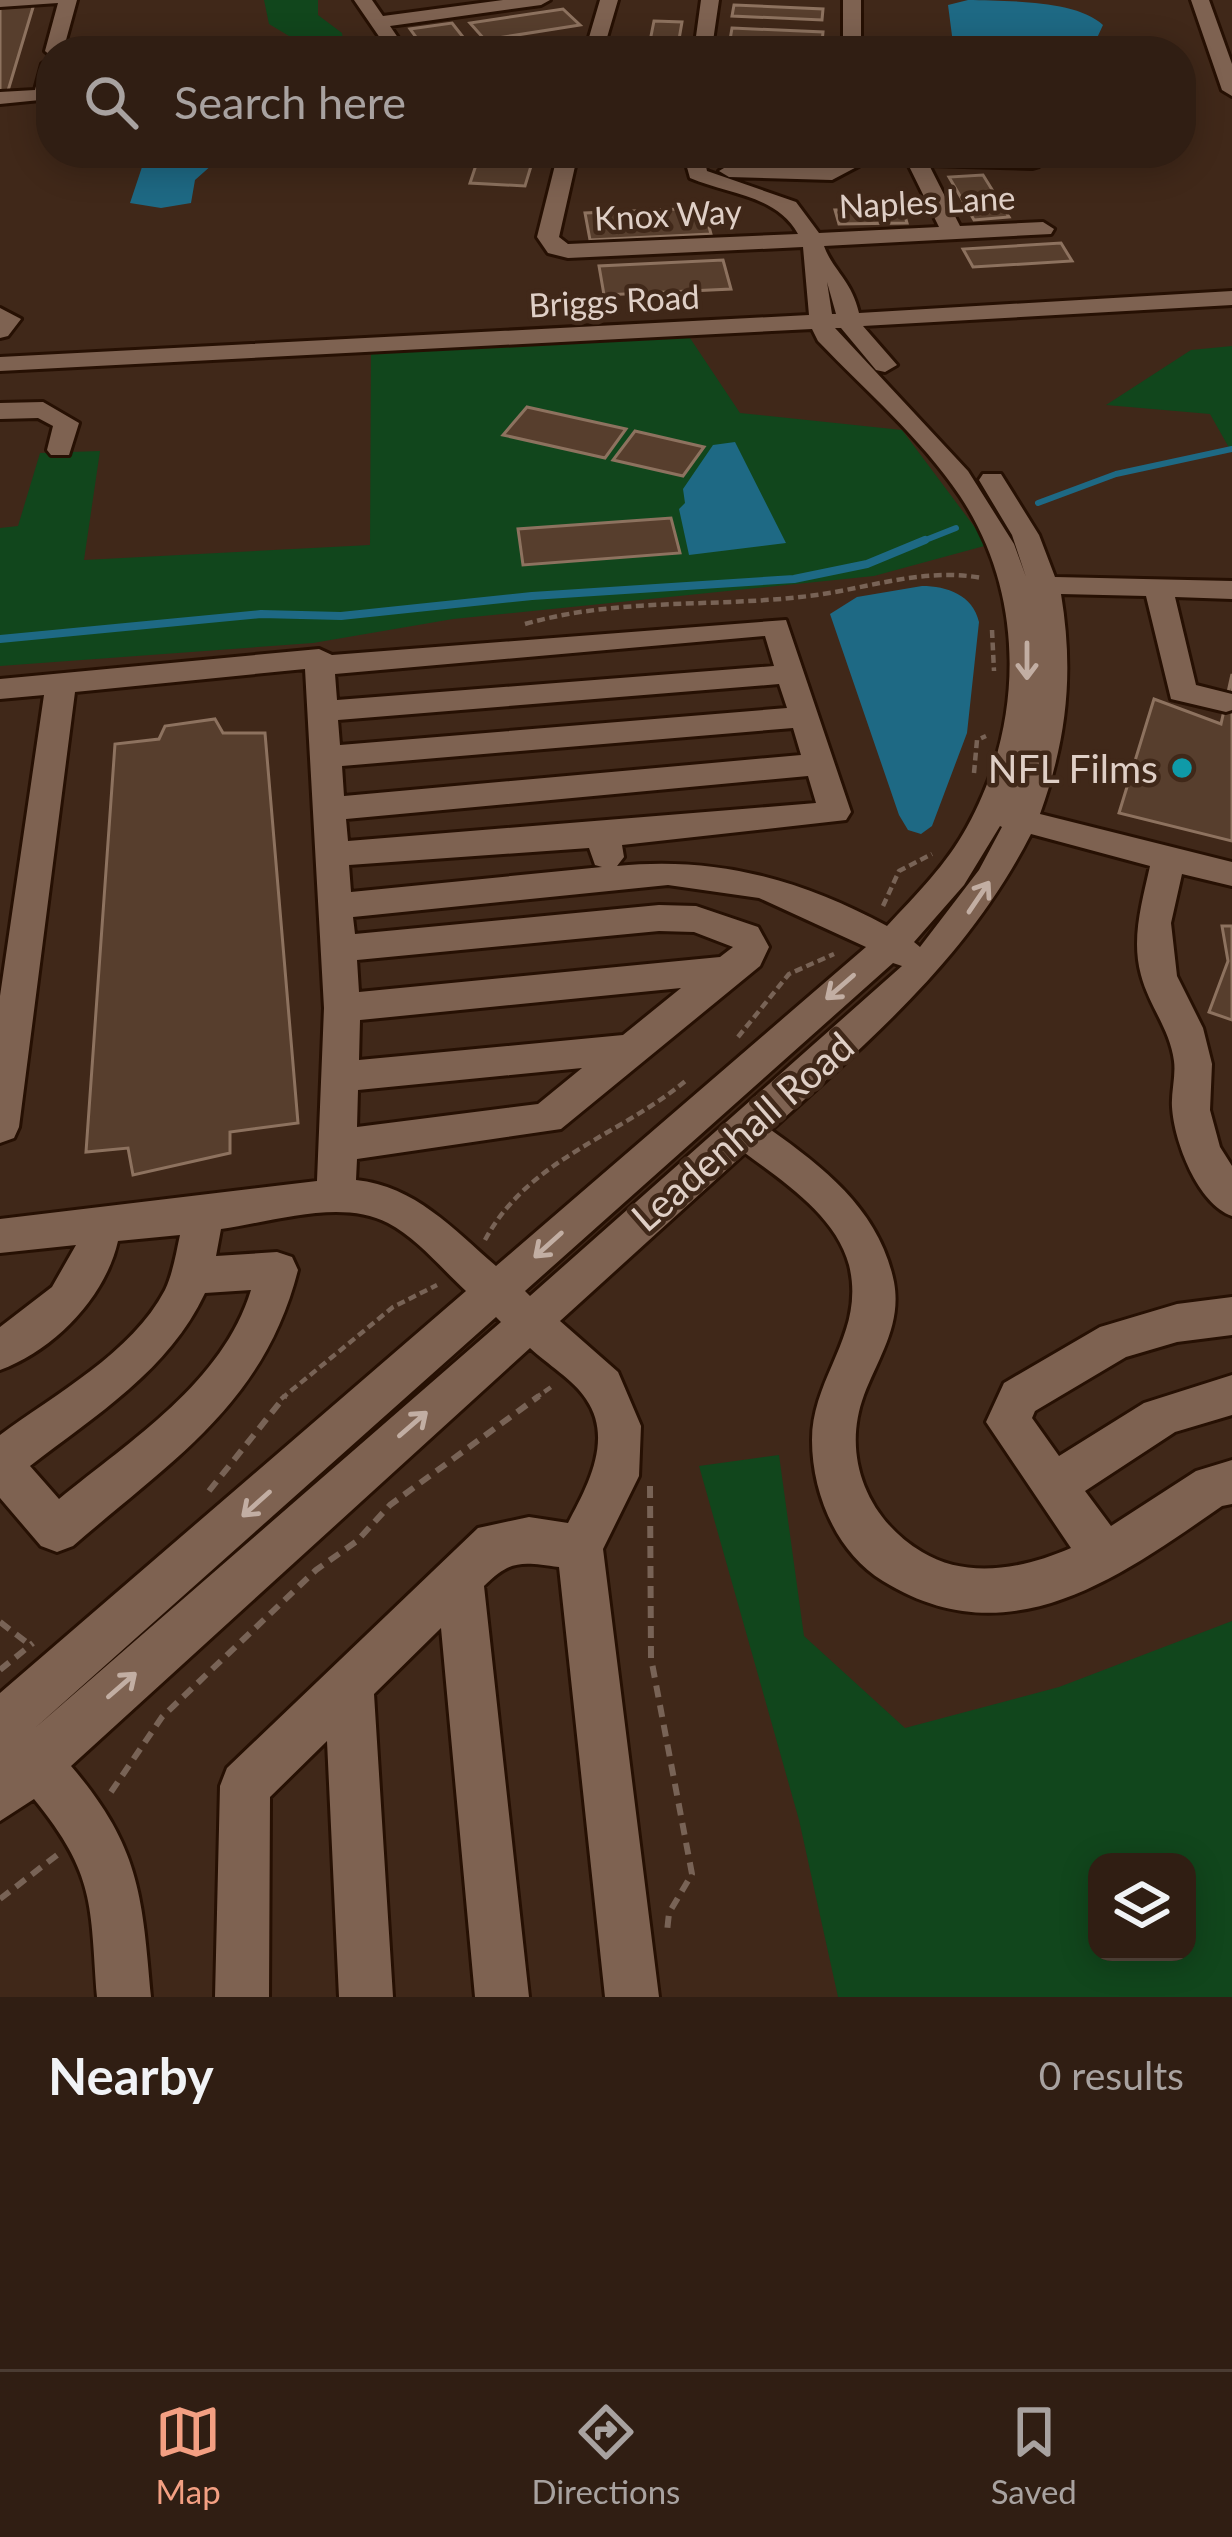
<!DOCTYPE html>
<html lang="en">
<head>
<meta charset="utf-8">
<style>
	:root { --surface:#301e13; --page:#38271c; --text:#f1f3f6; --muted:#a8a2a0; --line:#4b3c33; --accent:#f39f82 }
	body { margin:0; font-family:Lato,sans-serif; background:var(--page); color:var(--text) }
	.controls { position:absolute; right:36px; bottom:36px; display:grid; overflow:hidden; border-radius:24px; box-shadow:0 6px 30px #0003 }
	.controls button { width:108px; height:108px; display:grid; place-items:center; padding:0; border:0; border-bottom:3px solid var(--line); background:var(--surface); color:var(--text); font:60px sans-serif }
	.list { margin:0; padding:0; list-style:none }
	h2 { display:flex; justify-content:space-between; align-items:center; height:156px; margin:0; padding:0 48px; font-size:51px }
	h2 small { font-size:39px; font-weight:400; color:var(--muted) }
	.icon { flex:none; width:66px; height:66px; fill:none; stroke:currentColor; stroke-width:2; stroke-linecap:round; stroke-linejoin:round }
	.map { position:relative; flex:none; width:1232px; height:1997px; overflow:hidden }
	.search { position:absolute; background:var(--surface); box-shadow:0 6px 30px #0003; left:36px; right:36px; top:36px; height:132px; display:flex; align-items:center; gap:30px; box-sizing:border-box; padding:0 42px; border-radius:48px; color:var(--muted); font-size:45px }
	.sheet { height:372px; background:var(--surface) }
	nav { display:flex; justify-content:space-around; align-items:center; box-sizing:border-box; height:168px; border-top:3px solid var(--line); background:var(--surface); font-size:33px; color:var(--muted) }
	nav a { display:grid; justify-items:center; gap:6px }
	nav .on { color:var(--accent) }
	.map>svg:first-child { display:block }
	.green { fill:#11461c; fill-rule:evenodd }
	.water { fill:#1e6984 }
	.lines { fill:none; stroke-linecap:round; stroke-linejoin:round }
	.stream-far1 { stroke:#1e6984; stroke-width:6 }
	.stream { stroke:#1e6984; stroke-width:8 }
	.building { fill:#573e2d; stroke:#8d725f; stroke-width:3 }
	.minor-casing { stroke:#261003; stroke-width:6 }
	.path-far1 { stroke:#786356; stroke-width:4.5; stroke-dasharray:8 4.5; stroke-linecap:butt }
	.path { stroke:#786356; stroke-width:6; stroke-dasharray:12 8; stroke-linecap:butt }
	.minor { fill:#7e6251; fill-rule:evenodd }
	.oneway { stroke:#c2aea3 }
	.culture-dot { fill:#0f9aa8; stroke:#402819; stroke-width:4.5 }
	.labels { text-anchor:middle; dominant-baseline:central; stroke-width:9; stroke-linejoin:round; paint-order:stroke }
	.far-street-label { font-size:33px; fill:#dfcfc6; stroke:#402819 }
	.poi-label { font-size:39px; fill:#dfcfc6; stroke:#402819; text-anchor:end }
	.street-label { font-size:39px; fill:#dfcfc6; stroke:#402819 }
</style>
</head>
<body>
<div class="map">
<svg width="1232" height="1997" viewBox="0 0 1232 1997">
	<rect width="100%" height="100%" fill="#402819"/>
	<!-- green -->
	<path class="green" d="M264 0H318V15L342 33 345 51H314L269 24Z
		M684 329 740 413 902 430 988 545 874 576 453 619 313 643 0 666V528L18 526 40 453 100 451 84 560 370 545 371 343Z
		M1232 346V453L1210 414 1106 405 1191 350Z
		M779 1455 804 1636 905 1728 1059 1687 1232 1621V1997H838L799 1820 699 1466ZM1097 1862H1187V1952H1097Z"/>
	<!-- water -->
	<path class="water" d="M968 0C1008 1 1077 0 1103 25L1091 51H954L948 5Z
		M160 153H214L213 164 195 180 191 203 161 208 130 203 142 167Z
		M735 442 786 543 689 555 679 509 685 503 683 489 713 445Z
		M922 586C947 586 973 595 979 622L967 733 932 826 921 834 908 830 899 815 830 614 857 597Z"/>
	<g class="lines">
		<!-- stream-far1 -->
		<path class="stream-far1" d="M1038 503 1116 474 1232 449
			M918 543 956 528"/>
		<!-- stream -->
		<path class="stream" d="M0 639 261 614 341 616 532 596 794 579 867 564 925 540"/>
	</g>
	<!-- building -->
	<path class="building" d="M34 4 7 94H0V6Z
		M734 5 823 9 822 20 732 16Z
		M563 9 580 25 485 40 470 23Z
		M654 21 682 22 677 51H648Z
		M452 23 474 51H426L410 29Z
		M732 28 823 32 822 43 730 40Z
		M480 153H535L525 186 470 183Z
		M719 153H822V166L718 161Z
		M983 175 1009 217 974 220 949 177Z
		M704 208 711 234 590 240 585 213Z
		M903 209 907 223 839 224 835 210Z
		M1061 243 1072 261 973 267 963 249Z
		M723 260 731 289 604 295 599 266Z
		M527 407 626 429 605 458 503 435Z
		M635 431 704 447 683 476 613 460Z
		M671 518 680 553 523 565 518 529Z
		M1232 674V841L1119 813 1154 699 1221 724Z
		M215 719 223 733H265L298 1123 230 1132V1153L133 1175 128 1148 86 1152 115 744 159 739 165 726Z
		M1222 926H1232V1020L1209 1012 1228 961Z"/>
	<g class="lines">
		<!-- minor casing -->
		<g class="minor-casing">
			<path id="minor" d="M0 0H77L63 51H51V56L45 51 58 3 0 7Z
				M354 0H372L383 16 503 0H550L541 5 390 26 407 51H389Z
				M600 0H618L603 51H585Z
				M701 0H719L713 41 825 45 834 51H694Z
				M843 0H861V51H843Z
				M1191 0H1209L1232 64V96L1222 90Z
				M51 58 50 99 0 104V92L35 90 42 64Z
				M558 153H578L559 237 568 244 798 234C777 195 727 194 690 178L683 153H703L707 171 796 202 819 233 939 227 908 164 866 162 832 180 729 177 719 171 729 165 829 168 846 160 845 153 1039 158V166L1032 168 929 165 960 226 1043 222 1054 229 1051 234 824 246C833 271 851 279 859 313L1232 291V305L863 326 897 365 885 372 876 370 841 328H835L968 471 1014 544 1026 577 1012 535 979 480 983 474H1001L1039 535 1055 577 1232 581V599L1175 597 1196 685 1232 694V710L1226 712 1171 699 1146 596 1061 594C1074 673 1067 739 1040 814L1232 862V886L1182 874 1171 923 1177 976 1203 1028 1212 1064 1210 1110 1220 1147 1232 1166V1216C1198 1204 1174 1142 1172 1107 1171 1092 1176 1076 1174 1061 1170 1029 1149 1006 1141 975 1131 939 1142 902 1150 866L1031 834C967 959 873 1037 771 1130 826 1169 880 1212 894 1282 902 1325 878 1358 864 1395 841 1457 868 1520 922 1552 968 1580 1025 1568 1071 1548L986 1422 1004 1383 1100 1327 1177 1304 1232 1297V1335L1177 1342 1126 1357 1035 1411 1032 1418 1059 1456 1144 1403 1232 1375V1415L1175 1432 1085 1491 1111 1526 1196 1471 1232 1460V1504L1222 1506C1118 1578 1009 1659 883 1581 837 1553 812 1494 812 1440 812 1376 866 1333 849 1265 836 1216 784 1182 745 1153L560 1321 618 1372 641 1426 639 1476 603 1549 659 1997H605L559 1567C522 1562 511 1559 484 1586L529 1997H475L441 1628 374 1694 393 1997H339L327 1741 270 1797 269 1997H215L220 1786 227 1768 478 1528 529 1517 568 1523C587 1487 614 1439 586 1399 574 1380 547 1364 530 1348L71 1766C140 1847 142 1895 151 1997H97C90 1905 96 1875 34 1799L0 1821V1693L466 1291C442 1269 417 1238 388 1223 341 1198 272 1222 221 1229L216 1256 277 1252 292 1257 298 1270C264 1404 172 1460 73 1546L57 1552 41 1546 0 1498V1435C55 1394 132 1353 165 1290 173 1273 176 1253 180 1235L118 1241C105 1298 54 1350 0 1370V1327L52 1287 76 1245 0 1253V1219L317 1181 324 1008 305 669 75 692 19 1127 14 1138 0 1143V996L44 695 0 699V679L319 649 332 655 786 620 851 812 846 820 622 845 624 857 617 866C715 856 800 879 887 926 916 895 947 864 967 827 1024 724 1026 595 960 496 921 438 866 391 818 341L812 329 0 371V357L809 315 803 247 568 258 548 253 537 237ZM827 282 836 314H832ZM765 636 774 666 337 700 335 674ZM779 684 787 708 340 745 338 720ZM793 728 801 755 344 796 342 766ZM808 776 816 803 348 841 346 819ZM1000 826 1002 827 979 870 920 947 914 942 964 885ZM589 848 595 865 602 867 351 892 349 865ZM668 885 759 898 866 947 496 1266C453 1229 415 1186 356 1180L357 1159 561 1129 760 966 769 947 758 927 696 906 659 905 355 934 353 917ZM659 931 694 932 733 947 720 957 359 992 357 960ZM893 963 902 966 530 1296 525 1291ZM681 988 623 1035 359 1060 360 1020ZM582 1068 538 1104 357 1127 358 1090ZM251 1290C223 1382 131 1440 59 1499L30 1466C96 1415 169 1370 205 1293ZM496 1317 501 1322 35 1728Z
				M0 308 21 319 8 336 0 338Z
				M43 402 79 423 69 455H51L47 450 53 426 38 418 0 419V403Z"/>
		</g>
		<!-- path-far1 -->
		<path class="path-far1" d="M525 624C619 597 713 608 809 596 868 589 921 567 982 578
			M992 630 994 671
			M974 773 977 740 986 736
			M883 906 899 871 932 854
			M738 1037 789 974 834 954
			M485 1240C529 1158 620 1136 688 1079
			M281 1399 393 1307 437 1285
			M534 1399 554 1385"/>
		<!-- path -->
		<path class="path" d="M650 1486 651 1658 692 1874 669 1913 667 1932
			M209 1491 285 1396
			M0 1622 30 1645
			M0 1670 33 1643
			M111 1792 162 1717 316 1570 357 1541 390 1505 539 1396
			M0 1899 57 1855"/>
		<!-- minor -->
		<use href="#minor" class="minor"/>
	</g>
	<!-- one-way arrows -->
	<defs><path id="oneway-shaft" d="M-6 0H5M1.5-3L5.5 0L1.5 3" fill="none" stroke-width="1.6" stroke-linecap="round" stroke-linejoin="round" transform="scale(3)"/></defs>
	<g class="oneway">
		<use href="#oneway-shaft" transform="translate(1027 661) rotate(90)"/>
		<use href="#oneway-shaft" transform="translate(979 897) rotate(-56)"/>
		<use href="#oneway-shaft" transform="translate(840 987) rotate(139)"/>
		<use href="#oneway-shaft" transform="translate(548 1245) rotate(138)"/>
		<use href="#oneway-shaft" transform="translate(413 1424) rotate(-41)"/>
		<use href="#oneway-shaft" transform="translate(256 1504) rotate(138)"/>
		<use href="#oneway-shaft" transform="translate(122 1685) rotate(-41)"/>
	</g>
	<!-- markers -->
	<circle class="culture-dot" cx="1182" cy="768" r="12"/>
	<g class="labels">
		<!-- far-street labels -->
		<g class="far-street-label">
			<text transform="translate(927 201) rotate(-3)">Naples Lane</text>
			<text transform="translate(668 214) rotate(-3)">Knox Way</text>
			<text transform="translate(614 300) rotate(-3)">Briggs Road</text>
		</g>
		<!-- poi labels -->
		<g class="poi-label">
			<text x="1158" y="768">NFL Films</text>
		</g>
		<!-- street labels -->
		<g class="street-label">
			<text transform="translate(742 1131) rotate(-41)">Leadenhall Road</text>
		</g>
	</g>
</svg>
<div class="controls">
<button><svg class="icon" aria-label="layers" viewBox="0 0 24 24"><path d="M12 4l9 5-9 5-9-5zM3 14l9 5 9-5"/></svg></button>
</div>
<div class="search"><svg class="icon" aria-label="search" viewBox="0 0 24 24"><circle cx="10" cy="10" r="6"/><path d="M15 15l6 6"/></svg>Search here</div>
</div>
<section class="sheet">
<h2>Nearby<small>0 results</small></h2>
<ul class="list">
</ul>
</section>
<nav>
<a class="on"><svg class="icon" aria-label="map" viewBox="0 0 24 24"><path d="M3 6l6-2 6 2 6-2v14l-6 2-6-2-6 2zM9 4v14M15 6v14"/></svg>Map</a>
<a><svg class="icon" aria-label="directions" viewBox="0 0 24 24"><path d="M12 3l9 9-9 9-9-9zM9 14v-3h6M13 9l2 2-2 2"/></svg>Directions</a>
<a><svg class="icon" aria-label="saved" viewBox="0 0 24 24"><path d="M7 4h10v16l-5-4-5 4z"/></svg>Saved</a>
</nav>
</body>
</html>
